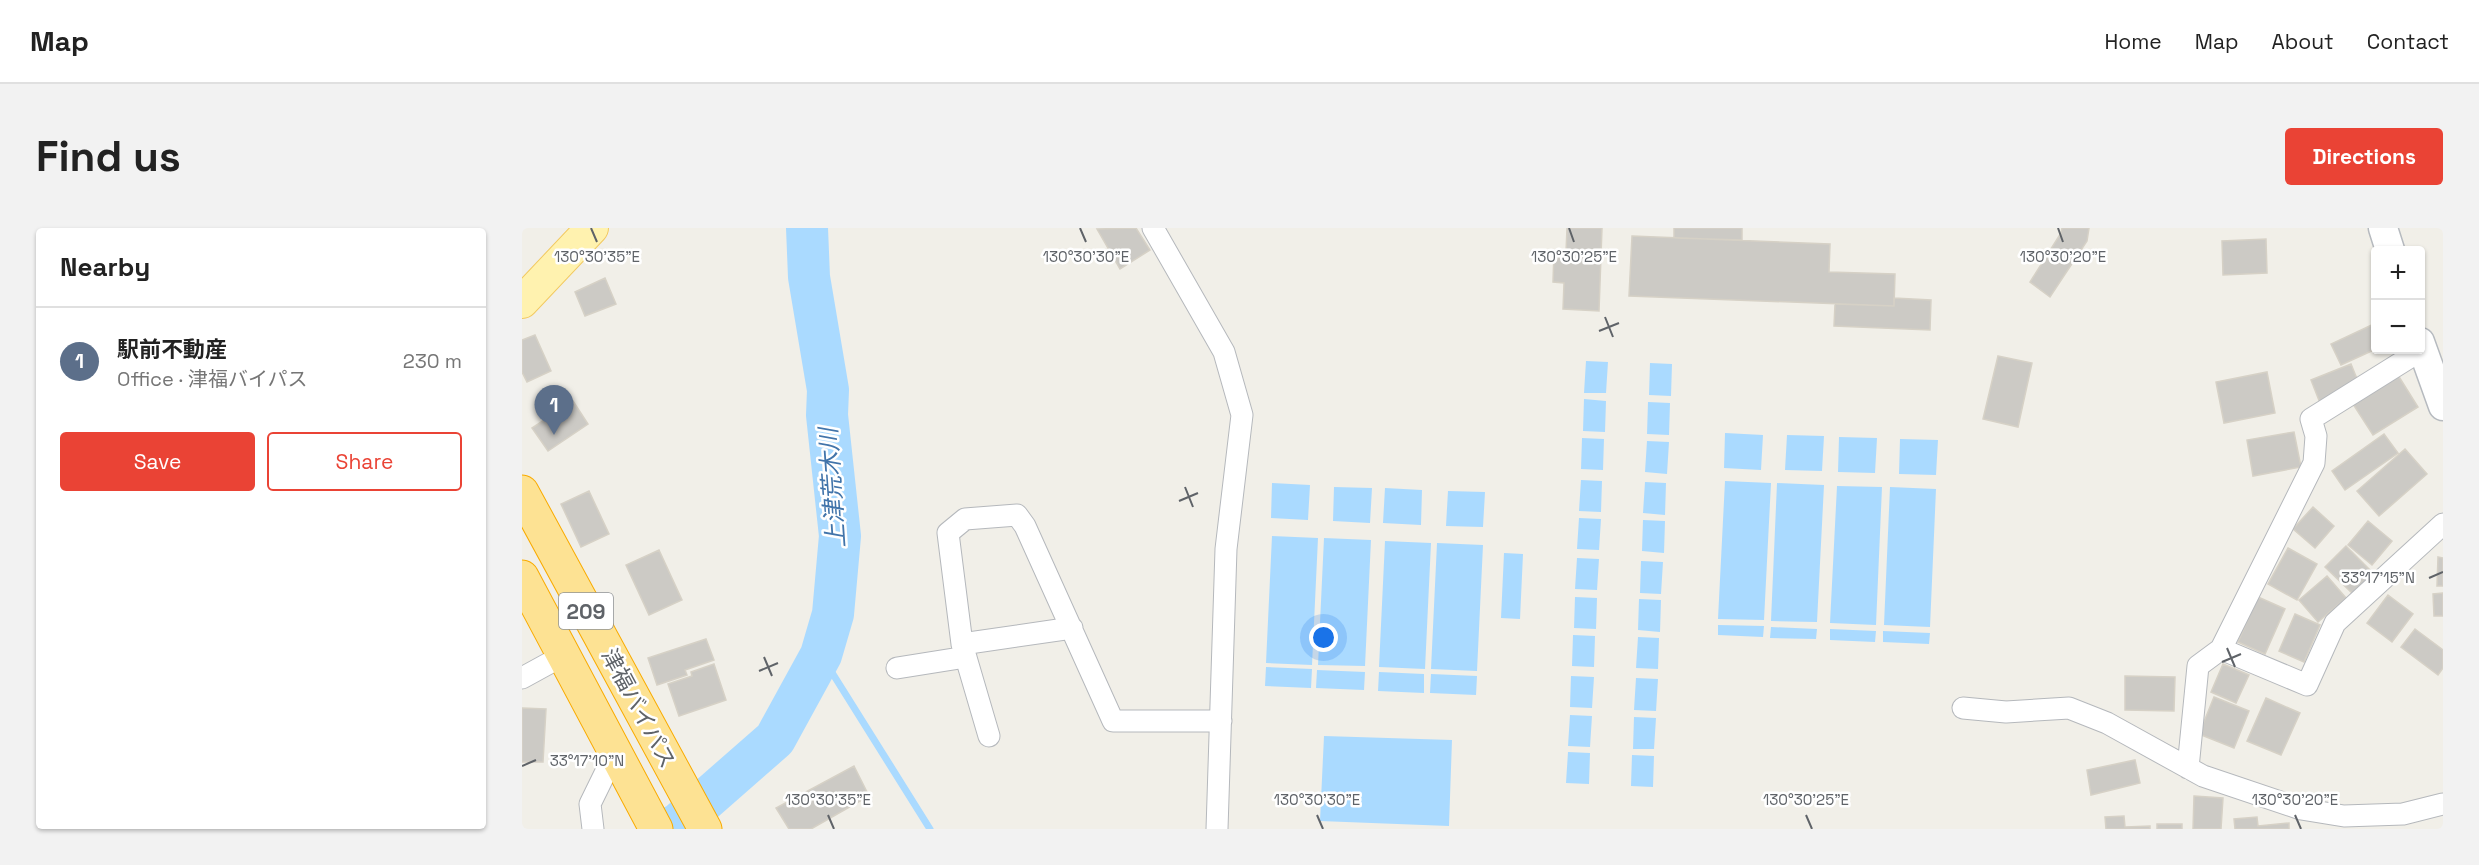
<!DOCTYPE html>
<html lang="en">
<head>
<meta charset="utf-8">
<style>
	:root { --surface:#fff; --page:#f2f2f2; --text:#222; --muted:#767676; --line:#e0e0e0; --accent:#ea4335 }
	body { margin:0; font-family:"Space Grotesk","Noto Sans JP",sans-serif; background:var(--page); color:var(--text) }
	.controls { position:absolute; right:18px; top:18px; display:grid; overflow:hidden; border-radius:6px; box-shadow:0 2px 4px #0004 }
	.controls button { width:54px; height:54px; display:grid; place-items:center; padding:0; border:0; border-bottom:2px solid var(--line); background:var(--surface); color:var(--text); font:30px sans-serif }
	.you { position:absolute; left:802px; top:410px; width:21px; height:21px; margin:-15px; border:4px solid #fff; border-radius:50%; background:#1a73e8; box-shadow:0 0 0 9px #1a73e833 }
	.badge { display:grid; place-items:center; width:39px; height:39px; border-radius:50%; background:var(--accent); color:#fff; font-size:20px; font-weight:700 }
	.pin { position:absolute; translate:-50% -50px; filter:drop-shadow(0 2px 3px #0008) }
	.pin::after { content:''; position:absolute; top:32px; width:21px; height:18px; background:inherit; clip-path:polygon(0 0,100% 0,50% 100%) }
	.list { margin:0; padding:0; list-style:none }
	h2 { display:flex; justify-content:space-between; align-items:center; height:78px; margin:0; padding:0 24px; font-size:26px }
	h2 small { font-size:20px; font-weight:400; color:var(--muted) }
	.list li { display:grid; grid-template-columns:39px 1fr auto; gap:18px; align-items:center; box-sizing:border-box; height:108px; padding:0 24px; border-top:2px solid var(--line) }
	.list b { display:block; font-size:22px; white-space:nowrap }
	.list p { margin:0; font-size:20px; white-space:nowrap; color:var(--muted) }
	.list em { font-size:20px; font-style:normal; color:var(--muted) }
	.actions { display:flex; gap:12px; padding:18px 24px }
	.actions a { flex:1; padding:14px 0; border:2px solid var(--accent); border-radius:6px; text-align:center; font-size:21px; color:var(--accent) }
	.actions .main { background:var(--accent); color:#fff }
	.map { position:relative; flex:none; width:1921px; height:601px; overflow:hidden; border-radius:6px }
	header { display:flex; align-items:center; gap:36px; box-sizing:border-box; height:84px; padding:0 30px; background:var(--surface); border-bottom:2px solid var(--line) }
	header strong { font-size:28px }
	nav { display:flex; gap:33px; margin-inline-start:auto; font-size:21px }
	.intro { display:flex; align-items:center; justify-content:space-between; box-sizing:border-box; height:144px; padding:0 36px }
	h1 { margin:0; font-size:42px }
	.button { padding:15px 27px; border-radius:6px; background:var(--accent); color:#fff; font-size:21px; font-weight:700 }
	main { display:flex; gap:36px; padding:0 36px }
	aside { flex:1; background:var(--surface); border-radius:6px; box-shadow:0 2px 4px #0004 }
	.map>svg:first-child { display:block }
	.water { fill:#aadaff }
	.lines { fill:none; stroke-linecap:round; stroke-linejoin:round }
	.stream { stroke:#aadaff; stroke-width:7 }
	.river { stroke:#aadaff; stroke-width:42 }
	.building { fill:#cccac5; stroke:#d6d1c6; stroke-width:1.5 }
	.street-casing { stroke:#b5b8bc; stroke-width:23 }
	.secondary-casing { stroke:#b6babf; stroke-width:31 }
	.primary-casing { stroke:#f2c960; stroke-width:34 }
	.highway-casing { stroke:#f9ab00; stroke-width:35 }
	.street { stroke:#fff; stroke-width:21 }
	.secondary { stroke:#fff; stroke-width:28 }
	.primary { stroke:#fff2af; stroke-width:32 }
	.highway { stroke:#fde293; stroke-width:33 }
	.ticks { fill:none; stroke:#5f6368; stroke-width:2 }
	.labels { text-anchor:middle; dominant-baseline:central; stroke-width:5; stroke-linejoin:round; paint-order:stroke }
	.shield { fill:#fff; stroke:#8f9295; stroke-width:1.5 }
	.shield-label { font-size:21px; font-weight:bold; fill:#5f6368 }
	.street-label { font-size:22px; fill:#5f6368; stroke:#fff }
	.water-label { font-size:24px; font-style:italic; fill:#4174aa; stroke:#fff }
	.ticks-label { font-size:15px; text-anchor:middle; fill:#5f6368; stroke:#fff; stroke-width:5; stroke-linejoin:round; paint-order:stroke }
</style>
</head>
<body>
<header>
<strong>Map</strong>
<nav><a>Home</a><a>Map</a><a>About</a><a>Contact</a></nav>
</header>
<div class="intro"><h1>Find us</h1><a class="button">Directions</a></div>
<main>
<aside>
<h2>Nearby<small></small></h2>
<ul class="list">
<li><span class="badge" style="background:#5c6f8a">1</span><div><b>駅前不動産</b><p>Office · 津福バイパス</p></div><em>230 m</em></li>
</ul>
<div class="actions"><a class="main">Save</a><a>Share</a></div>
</aside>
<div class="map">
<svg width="1921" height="601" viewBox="0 0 1921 601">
	<rect width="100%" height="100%" fill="#f1efe8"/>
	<!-- water -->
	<path class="water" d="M1064 133 1086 134 1084 165H1062Z
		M1128 135 1150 136 1149 168 1127 167Z
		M1062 171 1084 173 1083 204 1061 203Z
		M1126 174 1148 175 1147 207 1125 206Z
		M1203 205 1241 207 1239 242 1202 240Z
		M1265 207 1302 208 1300 243 1263 242Z
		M1317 209 1355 210 1353 245 1316 244Z
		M1060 210 1082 211 1081 242 1059 241Z
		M1378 211 1416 212 1414 247 1377 246Z
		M1125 213 1147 214 1145 246 1123 244Z
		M1059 252 1080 253 1079 284 1057 283Z
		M1203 253 1249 255 1242 392 1196 391Z
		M1123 254 1144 255 1143 287 1121 285Z
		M750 255 788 257 786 292 749 290Z
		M1255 255 1302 257 1295 394 1249 393Z
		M1315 258 1360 259 1354 397 1308 395Z
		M812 259 850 260 848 295 811 293Z
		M1368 259 1414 261 1408 399 1362 397Z
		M863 260 900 262 899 297 861 295Z
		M926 263 963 264 961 299 924 298Z
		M1057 290 1079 291 1077 322 1055 321Z
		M1121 292 1143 293 1142 325 1120 323Z
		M750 308 796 310 790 437 744 435Z
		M802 310 849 312 843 438 796 437Z
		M863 313 909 315 903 441 857 439Z
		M915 315 961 317 955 443 909 441Z
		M982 325 1001 326 998 391 979 390Z
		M1055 330 1077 331 1075 362 1053 361Z
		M1119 333 1141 334 1139 366 1118 365Z
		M1053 369 1075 370 1074 401 1052 400Z
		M1117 371 1139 372 1138 404 1116 402Z
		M1196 397 1242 398 1241 409 1196 407Z
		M1249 399 1295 401 1294 411 1248 410Z
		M1308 401 1354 403 1353 414 1308 412Z
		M1361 403 1408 405 1407 416 1361 414Z
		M1051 407 1073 408 1072 439 1050 438Z
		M1116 409 1137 410 1136 441 1114 440Z
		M744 439 790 441 789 460 743 458Z
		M795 442 843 444 842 462 794 460Z
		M857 444 902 446V465L856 463Z
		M909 446 955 448 954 467 908 465Z
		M1049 448 1072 449 1070 480 1048 479Z
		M1114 450 1136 451 1134 483 1112 482Z
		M1048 487 1070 488 1068 519 1046 518Z
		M1112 489 1134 490 1132 521H1111Z
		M802 508 930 512 927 598 798 593Z
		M1046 524 1068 525 1067 556 1044 555Z
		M1110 527 1132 528 1131 559 1109 558Z"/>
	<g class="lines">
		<!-- stream -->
		<path class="stream" d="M299 427 408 601"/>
		<!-- river -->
		<path class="river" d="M145 601 156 596 253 511 299 427 311 386 318 308 305 187 306 162 287 49 285 0"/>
	</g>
	<!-- building -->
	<path class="building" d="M614 0 628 22 598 41 575 1Z
		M1045 0H1080L1077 83 1041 81 1042 55 1031 54 1032 23 1044 24Z
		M1152 0H1220V12L1152 10Z
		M1540 0H1567L1565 13 1528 69 1508 54 1539 5Z
		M1110 8 1308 16 1307 44 1373 46 1372 78 1107 68Z
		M1744 11 1745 45 1701 47 1700 13Z
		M83 50 94 76 63 88 53 64Z
		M1372 70 1409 72 1408 102 1312 98 1313 76 1372 78Z
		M1854 95V121L1819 137 1809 116Z
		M13 107 29 143 5 154 0 144V112Z
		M1476 128 1510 135 1496 199 1461 191Z
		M1829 136 1838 158 1798 175 1789 152Z
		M1745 144 1753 185 1702 195 1694 154Z
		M1874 144 1896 179 1851 207 1829 173Z
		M51 173 66 196 26 223 10 200Z
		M1772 204 1779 239 1731 248 1725 212Z
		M1862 206 1876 225 1823 262 1810 243Z
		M1883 221 1905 246 1857 288 1835 263Z
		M67 263 87 306 59 319 39 276Z
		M1791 279 1812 298 1793 320 1771 301Z
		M1846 293 1870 313 1850 337 1826 317Z
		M1824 318 1852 346 1831 366 1803 339Z
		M1766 320 1795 336 1775 372 1746 356Z
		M137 322 160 372 127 387 104 337Z
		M1916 329 1921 330V358H1915Z
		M1805 348 1824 370 1796 394 1777 372Z
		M1921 365V388H1912L1911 366Z
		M1866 367 1891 386 1870 414 1845 395Z
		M1736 369 1763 381 1743 426 1716 414Z
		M1773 386 1798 397 1782 434 1757 423Z
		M1893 401 1921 422V440L1916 447 1879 419Z
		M184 411 192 432 163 442 165 447 135 457 126 430Z
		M192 436 204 472 157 488 146 456 170 448 169 444Z
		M1701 436 1727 447 1714 475 1689 464Z
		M1603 448 1653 449 1652 483 1603 482Z
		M1692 469 1727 483 1712 520 1677 506Z
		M1744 470 1778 485 1759 527 1725 513Z
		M0 480 24 481 21 534H0Z
		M1613 532 1618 555 1569 567 1565 542Z
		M332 538 347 568 289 601H267L254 580Z
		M1672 568 1701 570 1699 601H1671Z
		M1602 588 1603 599 1628 598V601H1584L1583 589Z
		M1735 589 1736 598 1767 595V601H1713L1712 591Z
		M1635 596H1660V601H1635Z"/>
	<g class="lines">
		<!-- street casing -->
		<g class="street-casing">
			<path id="street" d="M631 0 702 124 720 187 704 321 695 601
				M550 400 440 416 426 305 443 291 495 287 503 298 591 493H699
				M440 416 467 508
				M1699 421 1785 457 1813 395 1921 296
				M375 440 444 429
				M0 450 42 427
				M1441 480 1484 484 1547 480 1585 495 1681 548 1779 581 1822 588 1881 586 1921 576
				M1666 540 1676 438 1699 421 1792 235 1794 208 1789 191 1901 121
				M71 601 68 576 93 525"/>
		</g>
		<!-- secondary casing -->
		<g class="secondary-casing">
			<path id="secondary" d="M1861 0 1868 22
				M1898 114 1921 178"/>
		</g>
		<!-- primary casing -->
		<g class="primary-casing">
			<path id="primary" d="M0 74 70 0"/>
		</g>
		<!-- highway casing -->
		<g class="highway-casing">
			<path id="highway" d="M0 264 183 601
				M0 349 134 601"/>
		</g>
		<!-- street -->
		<use href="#street" class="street"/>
		<!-- secondary -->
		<use href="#secondary" class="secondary"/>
		<!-- primary -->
		<use href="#primary" class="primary"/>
		<!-- highway -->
		<use href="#highway" class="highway"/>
	</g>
	<!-- ticks -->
	<path class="ticks" d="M69 0 75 14M558 0 564 14M1047 0 1052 14M1536 0 1541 14M1083 89 1091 109M1077 103 1097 95M663 259 671 279M657 273 676 265M1907 350 1921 344M1705 420 1713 439M242 429 250 448M1700 434 1719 426M237 443 256 435M0 538 14 532M306 587 312 601M795 587 801 601M1284 587 1290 601M1773 587 1779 601"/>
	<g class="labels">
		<!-- shield labels -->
		<rect class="shield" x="37" y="365" width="54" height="36" rx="4.5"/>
		<g class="shield-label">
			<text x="64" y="383">209</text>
		</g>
		<!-- street labels -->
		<g class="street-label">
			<text transform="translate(117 480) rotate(62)">津福バイパス</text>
		</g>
		<!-- water labels -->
		<g class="water-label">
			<text transform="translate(310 260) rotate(-94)">上津荒木川</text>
		</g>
	</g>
	<g class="ticks-label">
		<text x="75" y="34">130°30'35"E</text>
		<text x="564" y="34">130°30'30"E</text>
		<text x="1052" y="34">130°30'25"E</text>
		<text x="1541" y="34">130°30'20"E</text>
		<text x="1856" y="355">33°17'15"N</text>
		<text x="65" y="538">33°17'10"N</text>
		<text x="306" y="577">130°30'35"E</text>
		<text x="795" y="577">130°30'30"E</text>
		<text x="1284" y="577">130°30'25"E</text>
		<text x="1773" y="577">130°30'20"E</text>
	</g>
</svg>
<div class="controls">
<button>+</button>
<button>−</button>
</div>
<div class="you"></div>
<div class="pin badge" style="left:32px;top:207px;background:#5c6f8a">1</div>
</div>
</main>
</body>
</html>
